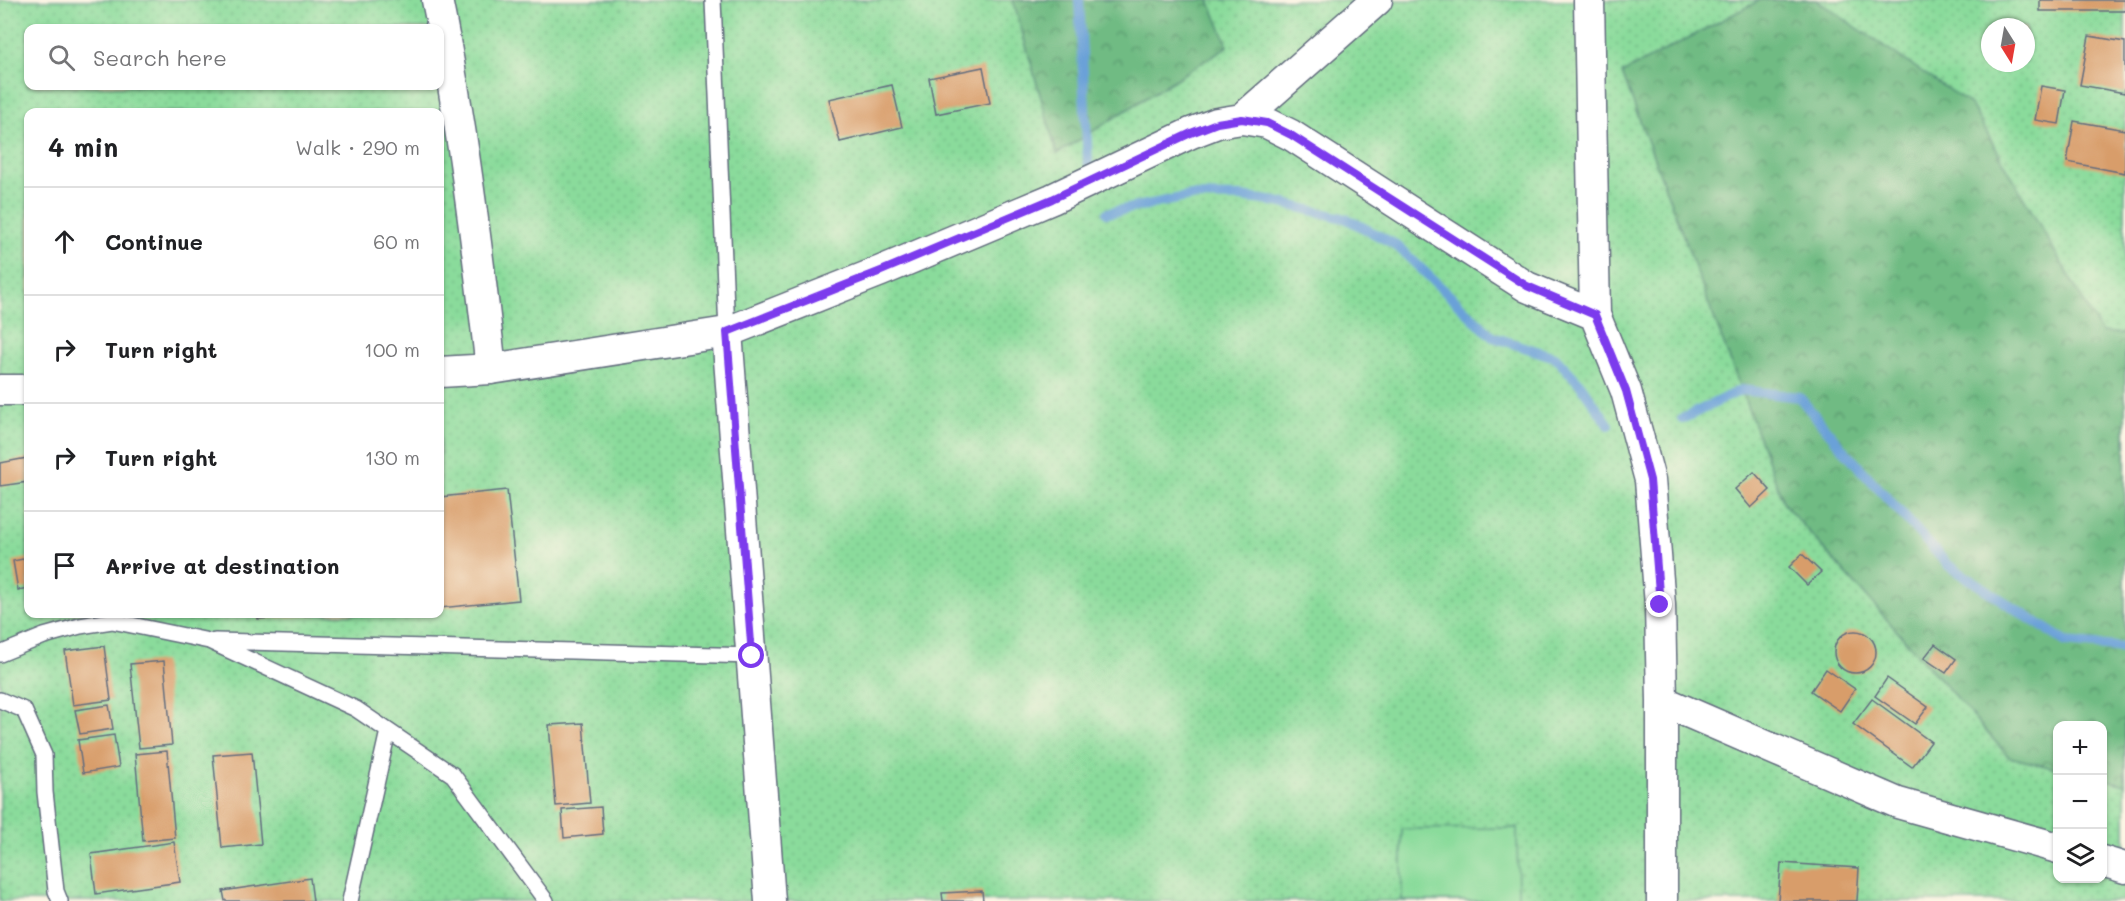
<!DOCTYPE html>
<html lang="en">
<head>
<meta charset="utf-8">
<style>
	:root { --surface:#fff; --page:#f2f2f2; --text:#202124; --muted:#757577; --line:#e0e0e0 }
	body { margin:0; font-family:Mali,sans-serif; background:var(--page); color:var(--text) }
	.controls { position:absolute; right:18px; bottom:18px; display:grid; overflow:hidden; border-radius:12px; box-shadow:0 2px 4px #0004 }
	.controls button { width:54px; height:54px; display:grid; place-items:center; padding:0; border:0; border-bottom:2px solid var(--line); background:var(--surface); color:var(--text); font:30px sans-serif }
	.compass { position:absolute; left:1981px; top:18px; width:54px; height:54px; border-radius:50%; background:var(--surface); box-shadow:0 2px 4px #0004; rotate:169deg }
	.stop { position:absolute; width:18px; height:18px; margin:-14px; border:4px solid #7c3aed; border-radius:50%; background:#fff }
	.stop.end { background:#7c3aed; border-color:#fff; box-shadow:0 2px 6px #0008 }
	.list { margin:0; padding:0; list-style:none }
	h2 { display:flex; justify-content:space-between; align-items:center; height:78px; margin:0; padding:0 24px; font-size:26px }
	h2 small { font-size:20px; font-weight:400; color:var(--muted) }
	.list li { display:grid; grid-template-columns:39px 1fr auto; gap:18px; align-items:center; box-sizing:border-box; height:108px; padding:0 24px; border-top:2px solid var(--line) }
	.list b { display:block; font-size:22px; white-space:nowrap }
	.list em { font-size:20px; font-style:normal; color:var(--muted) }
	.icon { flex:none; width:33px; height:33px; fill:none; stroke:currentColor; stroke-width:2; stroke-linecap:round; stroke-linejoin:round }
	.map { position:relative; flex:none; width:2125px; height:901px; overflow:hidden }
	.search { position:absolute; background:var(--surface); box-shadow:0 2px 4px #0004; left:24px; top:24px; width:420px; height:66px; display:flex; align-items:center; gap:15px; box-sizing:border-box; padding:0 21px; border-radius:12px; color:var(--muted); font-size:22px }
	.panel { position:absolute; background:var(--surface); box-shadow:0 2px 4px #0004; left:24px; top:108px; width:420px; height:510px; border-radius:12px }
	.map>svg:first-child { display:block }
	.grass { fill:url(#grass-dots); stroke:#52857c; stroke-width:1.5; fill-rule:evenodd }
	.forest { fill:url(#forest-crowns); stroke:#457570; stroke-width:1.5 }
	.pitch { fill:#8adb9b; stroke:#52857c; stroke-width:1.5 }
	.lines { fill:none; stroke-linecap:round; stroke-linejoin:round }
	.stream { stroke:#6ba1d8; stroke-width:10 }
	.building { fill:#d89d6a }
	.service-casing { stroke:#636d7e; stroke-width:18 }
	.minor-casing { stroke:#636d7e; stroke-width:33 }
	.service { stroke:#fff; stroke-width:15 }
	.minor { stroke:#fff; stroke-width:30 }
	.route { stroke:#7c3aed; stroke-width:8 }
</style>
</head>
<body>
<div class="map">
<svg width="2125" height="901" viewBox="0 0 2125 901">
	<defs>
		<pattern id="grass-dots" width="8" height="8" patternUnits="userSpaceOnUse" patternTransform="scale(1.5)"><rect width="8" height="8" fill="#8adb9b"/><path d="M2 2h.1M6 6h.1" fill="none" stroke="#76bc88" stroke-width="1.8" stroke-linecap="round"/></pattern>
		<pattern id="forest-crowns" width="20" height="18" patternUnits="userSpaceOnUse" patternTransform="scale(1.5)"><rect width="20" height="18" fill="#6fbb83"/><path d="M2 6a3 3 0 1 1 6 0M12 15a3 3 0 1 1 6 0" fill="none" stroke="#5a986e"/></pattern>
	</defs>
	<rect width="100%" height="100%" fill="#fcf5e5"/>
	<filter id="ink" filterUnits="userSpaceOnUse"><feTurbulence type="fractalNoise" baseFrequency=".0167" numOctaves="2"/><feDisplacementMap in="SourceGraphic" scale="12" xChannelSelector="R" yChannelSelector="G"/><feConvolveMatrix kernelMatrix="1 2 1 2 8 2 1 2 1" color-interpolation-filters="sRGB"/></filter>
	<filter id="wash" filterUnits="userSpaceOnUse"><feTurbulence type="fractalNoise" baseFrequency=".008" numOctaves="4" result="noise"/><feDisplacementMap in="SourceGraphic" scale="24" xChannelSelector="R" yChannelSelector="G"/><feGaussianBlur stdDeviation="1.35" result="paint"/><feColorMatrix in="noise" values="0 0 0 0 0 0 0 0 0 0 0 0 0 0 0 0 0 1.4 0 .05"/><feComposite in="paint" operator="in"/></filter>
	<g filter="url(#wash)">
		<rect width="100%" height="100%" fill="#e8e0ba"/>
		<!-- grass -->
		<path class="grass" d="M0 0H2125V901H0ZM1990 27H2026V63H1990ZM28 28H440V86H28ZM28 112H440V614H28ZM2058 726H2102V878H2058Z"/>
		<!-- forest -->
		<path class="forest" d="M1013 0H1209L1228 46 1057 154Z
			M1760 0H1816L1971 105 2101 332 2125 334V785L2103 779 2102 726H2058L2057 769 2009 757 1784 504 1622 73Z"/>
		<!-- pitch -->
		<path class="pitch" d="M1517 828 1518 901H1402V829Z"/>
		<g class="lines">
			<!-- stream -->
			<path class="stream" d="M1079 0 1088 162
				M1107 213 1191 196 1241 197 1277 202 1347 219 1396 245 1493 337 1555 357 1580 384 1609 425
				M1682 419 1741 390 1799 397 1842 448 1948 565 2066 642 2125 648"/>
		</g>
		<g id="blocks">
			<!-- building -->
			<path class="building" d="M2040 0H2125V11H2040Z
				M2089 36 2125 42V93L2080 85Z
				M983 67 990 103 936 114 929 78Z
				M892 85 902 127 840 142 829 99Z
				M2041 86 2065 90 2059 124 2035 120Z
				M2074 121 2125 130V173L2067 162Z
				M27 458 28 482 0 486V463Z
				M1754 472 1770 490 1751 508 1735 489Z
				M507 490 519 600 440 608V497Z
				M1802 554 1821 572 1807 585 1789 567Z
				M28 558V588L18 590 13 561Z
				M257 614H317V615L258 619Z
				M1834 652a21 21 0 1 1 42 0a21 21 0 1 1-42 0Z
				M1935 644 1956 659 1946 673 1924 658Z
				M104 646 111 700 73 705 65 651Z
				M164 661 172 745 139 748 130 664Z
				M1826 669 1855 689 1840 711 1811 691Z
				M1887 678 1928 707 1915 724 1875 696Z
				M1872 699 1931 742 1912 767 1853 724Z
				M109 705 113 729 80 734 75 710Z
				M583 723 590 803 556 806 549 725Z
				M114 735 119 767 83 773 78 740Z
				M167 751 175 838 143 841 135 754Z
				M252 752 261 844 222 848 213 755Z
				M601 807 603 834 564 838 562 810Z
				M174 842 180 882 96 894 91 854Z
				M1781 863 1859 868 1857 901H1778Z
				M310 878 313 901H225L223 891Z
				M982 891 983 901H943L942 893Z"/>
		</g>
	</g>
	<g filter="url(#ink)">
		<use href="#blocks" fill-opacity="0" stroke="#636d7e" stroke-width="1.5"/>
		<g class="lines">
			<!-- service casing -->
			<g class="service-casing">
				<path id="service" d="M713 0 727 332
					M215 641 752 656
					M0 654 44 636 80 626 112 621 209 641 356 709 453 775 546 901
					M0 700 24 710 44 755 45 792 56 891 60 901
					M350 901 388 731"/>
			</g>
			<!-- minor casing -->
			<g class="minor-casing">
				<path id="minor" d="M437 0C462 122 477 245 491 369
					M1589 0 1595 315 1626 391 1650 480 1660 605 1662 701V901
					M1242 119 1377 0
					M727 332 770 901
					M440 372 491 369 727 332 881 271 1052 199 1191 133 1217 123 1242 119 1267 123 1291 135 1527 287 1595 315
					M0 390H28
					M1662 701 1898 803 2058 848
					M2102 861 2125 868"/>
			</g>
			<!-- service -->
			<use href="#service" class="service"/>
			<!-- minor -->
			<use href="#minor" class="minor"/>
		</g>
	</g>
	<g class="lines" filter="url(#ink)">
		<!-- route -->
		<path class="route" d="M752 656 727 332 881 271 1052 199 1191 133 1217 123 1242 119 1267 123 1291 135 1527 286 1595 315 1626 391 1650 480 1660 605"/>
	</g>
</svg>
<div class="controls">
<button>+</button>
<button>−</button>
<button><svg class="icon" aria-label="layers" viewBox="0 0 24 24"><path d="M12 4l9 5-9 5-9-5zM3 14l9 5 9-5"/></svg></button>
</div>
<svg class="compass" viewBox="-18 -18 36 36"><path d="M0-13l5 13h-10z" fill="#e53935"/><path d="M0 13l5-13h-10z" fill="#757577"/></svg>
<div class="stop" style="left:752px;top:656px"></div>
<div class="stop end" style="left:1660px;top:605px"></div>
<div class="search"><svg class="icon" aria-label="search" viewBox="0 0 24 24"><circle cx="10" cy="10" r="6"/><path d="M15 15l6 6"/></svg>Search here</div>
<section class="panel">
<h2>4 min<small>Walk · 290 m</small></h2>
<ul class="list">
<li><svg class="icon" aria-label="ahead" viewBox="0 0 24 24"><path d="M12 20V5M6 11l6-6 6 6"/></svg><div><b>Continue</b></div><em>60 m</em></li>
<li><svg class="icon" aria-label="right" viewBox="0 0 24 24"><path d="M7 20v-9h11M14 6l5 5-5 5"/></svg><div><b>Turn right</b></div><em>100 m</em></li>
<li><svg class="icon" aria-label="right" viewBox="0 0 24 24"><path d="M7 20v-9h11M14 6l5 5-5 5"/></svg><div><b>Turn right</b></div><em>130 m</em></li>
<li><svg class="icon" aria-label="arrive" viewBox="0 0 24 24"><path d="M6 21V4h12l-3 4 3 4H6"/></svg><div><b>Arrive at destination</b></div></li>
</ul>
</section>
</div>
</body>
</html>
